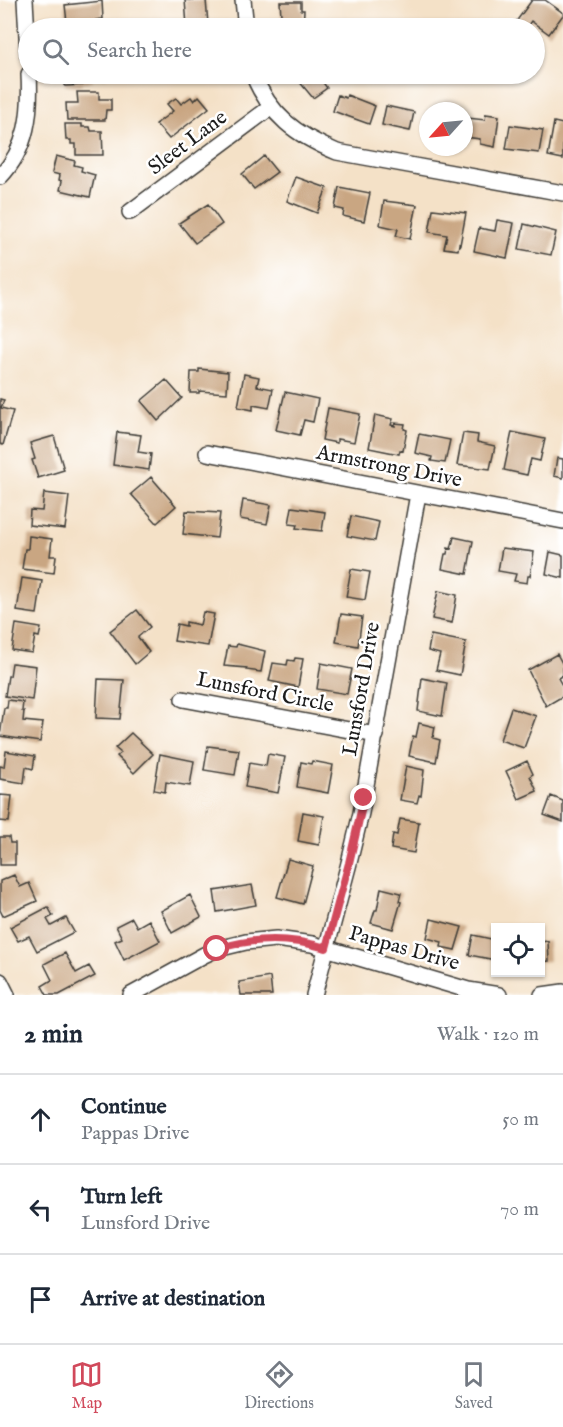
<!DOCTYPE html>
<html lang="en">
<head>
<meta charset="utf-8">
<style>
	:root { --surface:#fff; --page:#f2f2f3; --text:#1f2937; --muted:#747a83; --line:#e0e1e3; --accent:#d1495b }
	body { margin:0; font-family:"IM FELL English",serif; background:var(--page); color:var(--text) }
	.controls { position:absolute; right:18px; bottom:18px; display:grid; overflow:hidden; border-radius:0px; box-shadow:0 2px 4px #0004 }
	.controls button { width:54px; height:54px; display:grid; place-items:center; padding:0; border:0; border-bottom:2px solid var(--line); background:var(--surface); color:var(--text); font:30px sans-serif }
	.compass { position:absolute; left:419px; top:102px; width:54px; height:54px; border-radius:50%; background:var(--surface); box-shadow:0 2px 4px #0004; rotate:243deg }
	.stop { position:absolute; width:18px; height:18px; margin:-14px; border:4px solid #d1495b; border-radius:50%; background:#fff }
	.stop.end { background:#d1495b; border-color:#fff; box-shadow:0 2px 6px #0008 }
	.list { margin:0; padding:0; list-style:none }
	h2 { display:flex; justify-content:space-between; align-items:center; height:78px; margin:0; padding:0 24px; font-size:26px }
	h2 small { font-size:20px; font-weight:400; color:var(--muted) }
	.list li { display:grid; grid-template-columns:39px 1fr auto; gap:18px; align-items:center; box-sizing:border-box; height:90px; padding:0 24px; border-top:2px solid var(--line) }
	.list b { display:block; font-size:22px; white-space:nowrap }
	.list p { margin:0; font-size:20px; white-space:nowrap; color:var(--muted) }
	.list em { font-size:20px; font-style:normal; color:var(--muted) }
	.icon { flex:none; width:33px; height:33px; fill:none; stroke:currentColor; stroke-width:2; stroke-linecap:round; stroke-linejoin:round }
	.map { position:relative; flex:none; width:563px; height:995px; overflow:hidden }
	.search { position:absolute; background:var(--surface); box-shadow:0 2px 4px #0004; left:18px; right:18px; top:18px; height:66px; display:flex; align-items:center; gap:15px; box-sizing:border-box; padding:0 21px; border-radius:33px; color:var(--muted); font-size:22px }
	.sheet { height:348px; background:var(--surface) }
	nav { display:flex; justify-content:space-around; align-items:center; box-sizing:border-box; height:84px; border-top:2px solid var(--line); background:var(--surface); font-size:16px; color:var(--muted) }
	nav a { display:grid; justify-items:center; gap:3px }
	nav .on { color:var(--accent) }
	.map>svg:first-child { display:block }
	.building { fill:#c9a682 }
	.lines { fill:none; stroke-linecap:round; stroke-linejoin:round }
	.street-casing { stroke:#3c3a36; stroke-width:18 }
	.street { stroke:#fff; stroke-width:15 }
	.route { stroke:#d1495b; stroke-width:8 }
	.labels { text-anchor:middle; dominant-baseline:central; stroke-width:5; stroke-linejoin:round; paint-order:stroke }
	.street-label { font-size:21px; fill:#1c1c1c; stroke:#fff }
</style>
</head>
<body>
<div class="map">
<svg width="563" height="995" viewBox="0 0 563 995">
	<rect width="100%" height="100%" fill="#fff"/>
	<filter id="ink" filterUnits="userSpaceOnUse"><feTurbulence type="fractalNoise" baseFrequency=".0167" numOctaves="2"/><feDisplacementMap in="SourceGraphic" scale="12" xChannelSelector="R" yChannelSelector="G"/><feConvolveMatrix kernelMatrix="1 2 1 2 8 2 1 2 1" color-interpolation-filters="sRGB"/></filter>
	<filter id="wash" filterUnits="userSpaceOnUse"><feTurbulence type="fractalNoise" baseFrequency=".008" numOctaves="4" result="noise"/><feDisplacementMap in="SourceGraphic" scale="24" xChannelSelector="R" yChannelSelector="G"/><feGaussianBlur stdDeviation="1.35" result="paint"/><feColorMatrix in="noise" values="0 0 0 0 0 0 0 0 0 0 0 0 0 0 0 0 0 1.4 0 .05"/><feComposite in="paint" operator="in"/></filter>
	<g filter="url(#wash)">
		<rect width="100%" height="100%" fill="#f4e1c7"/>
		<g id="blocks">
			<!-- building -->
			<path class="building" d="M185 0H206L208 24 187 26Z
				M532 0H545L563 13V15L549 34 531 21 526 28H522L515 23Z
				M102 1 103 19 96 20 97 28H76L75 21 67 22 65 5Z
				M280 2H301V10H304L303 28H282Z
				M65 74H106V78L92 79 93 82H83V85L65 86Z
				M293 74H317L327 88 313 98Z
				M77 92H99V99H111V110H106L105 120H67L66 103H78Z
				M338 95 346 98 347 95 375 106 369 124 333 111Z
				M199 96 209 108 169 139 156 124 173 111 167 104 176 98 181 104 191 97 194 101Z
				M386 106 414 112 410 131 382 125Z
				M486 114 499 116 495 147 480 144V139L465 137 468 118 485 120Z
				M554 122 563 124V159L548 156Z
				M65 124H82V127H90L91 131H102L103 155H76V144H71V140H66Z
				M510 125 543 130 539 153 506 149Z
				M56 156 75 161 74 165 82 167 81 171 95 175 90 197 60 190 62 181 59 180 60 175 52 173Z
				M264 156 277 172 254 189 242 174Z
				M296 177 327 188 317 213 287 201Z
				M339 187 370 193 364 221 343 216 344 210 335 208Z
				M384 201 417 205 410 239 396 236 398 229 380 225Z
				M208 204 222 224 195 243 179 223Z
				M433 209 466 213 460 245 459 244 458 250 444 248 447 235 429 232Z
				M497 220 514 223 507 258 474 251 479 228 495 231Z
				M524 224 556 232 551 255 519 249Z
				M199 369 228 372 227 393 199 391V393H190L191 372H199Z
				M244 374 259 377 257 386 273 389 269 408 253 405V410L238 407Z
				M166 380 182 398 158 421 141 401Z
				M285 392 318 399 313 422 304 420 300 435 276 430Z
				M0 399 4 400 1 408 13 411 3 445 0 444Z
				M328 408 360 414 354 442 337 439V443L322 440Z
				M375 415 393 419 391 425 395 426V423L405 424 404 429 407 430 403 451 400 450 399 454 369 448Z
				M117 432 141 435 138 452 151 454 149 470 113 465Z
				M512 432 545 439 540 461 531 459 527 475 504 470Z
				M463 433 478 435 477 442 495 446 490 469 457 465Z
				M419 434 450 440 445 463 431 461 432 457 415 453Z
				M54 436 64 470 38 478 32 460 35 459 30 443Z
				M557 458 563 459V478L554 476Z
				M151 477 176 506 157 523 131 494Z
				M44 493 69 496 65 529 29 525 30 510 42 511Z
				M243 500 271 505 267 524 240 519Z
				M292 507 325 512 322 531 296 528 297 525 289 524Z
				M186 511 220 513 217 538 183 534Z
				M351 516 379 522 375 541 347 536Z
				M29 536 52 539 50 556H56L54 573 22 569 25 549H28Z
				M454 537 473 541 467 574 442 569 445 554H447L448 548 451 549Z
				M502 548 534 552 530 576H528L527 583 514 581 516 574 498 571Z
				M550 552 563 555V578L546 574Z
				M351 569 370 572 365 600 346 597Z
				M22 578 42 581 37 614 17 611Z
				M438 591 457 595 452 623 432 619Z
				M137 610 150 627 138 637 149 652 135 664 110 631Z
				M203 612 214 614 208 646 174 641 177 624 186 626V622L200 625Z
				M341 614 362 617 358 646 336 642Z
				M16 624 41 628 39 637 35 636 32 653 12 650Z
				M431 635 466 642 460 675 436 670 440 654 428 651Z
				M237 644 265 651 261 672 246 670 247 668 224 666 228 646 236 647Z
				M557 654 563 665V675L558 678 563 687V696L546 706 528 670Z
				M295 658 303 659 298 687 269 681 273 663 287 665 288 660 294 661Z
				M12 663 36 666 32 700 5 696 8 676H10Z
				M321 663 352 669 347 694 317 689Z
				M422 678 447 683 442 716 418 711Z
				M98 679 124 680 120 719 96 718Z
				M8 700 23 702 22 711H24L23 721 43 723 40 742 0 736 4 708H7Z
				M511 708 536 716 524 748 500 740Z
				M419 723 435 727 433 738 440 740 436 762 409 756 413 736 416 737Z
				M131 733 153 754 134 773 117 756 121 753 115 748Z
				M208 746 239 750 235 775 204 770Z
				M6 751 35 756 33 769 26 767 24 783 0 779V766L4 767Z
				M160 754 194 761 190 786 166 782 165 792 154 790Z
				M268 754 285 757 278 793 245 787 249 763 266 766Z
				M312 761 333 765 328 793 297 787 301 762 311 764Z
				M527 761 533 774 530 776 537 791 519 799 506 771Z
				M406 766 424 770 421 796 419 795 417 803 400 800Z
				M0 795 12 796 9 822 0 821Z
				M551 796 563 801V822L544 815Z
				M303 812 324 816 319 845 298 841Z
				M400 819 419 822 414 853 391 849 393 834 397 835Z
				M0 837H9L10 843H15V865H0Z
				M288 859 313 866 303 904 277 897Z
				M14 875 20 887 29 883 37 901 3 916 0 910V881Z
				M252 885 256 905 217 912 214 891Z
				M381 888 401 893 399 901 401 902 393 929 371 923 375 910H377Z
				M190 895 201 917 172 933 161 911Z
				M48 907 53 916 47 919 51 926 66 918 74 932 37 951 29 936 18 941 10 927Z
				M132 918 137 927 149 920 160 941 124 960 115 941 122 938 116 926Z
				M431 919 462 927 455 950 441 947 442 942 427 938Z
				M473 935 496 940V960L469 955Z
				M548 941 549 961 540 962V942Z
				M65 953 76 973 89 966 95 976 59 995H47L42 986 52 980 44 964Z
				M270 977 272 995H241L239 982Z"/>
		</g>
	</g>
	<g filter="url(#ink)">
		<use href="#blocks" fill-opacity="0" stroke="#3c3a36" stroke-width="1.5"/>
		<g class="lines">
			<!-- street casing -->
			<g class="street-casing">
				<path id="street" d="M25 0 28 54
					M243 0 246 28
					M253 74C270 116 296 135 337 152L563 193
					M0 177C28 148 31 112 29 74
					M130 212 271 107
					M207 453 563 521
					M183 699 376 735
					M0 981 7 995
					M131 995 204 955 217 949 246 942 276 939 312 944 468 990 499 995
					M314 995 349 863 361 813 418 494
					M542 995 563 992"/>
			</g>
			<!-- street -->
			<use href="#street" class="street"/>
		</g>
	</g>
	<g class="lines" filter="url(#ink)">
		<!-- route -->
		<path class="route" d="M217 949C254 937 290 937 326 948L349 863 364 798"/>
	</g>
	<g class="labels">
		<!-- street labels -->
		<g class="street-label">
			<text transform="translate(188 143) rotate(-37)">Sleet Lane</text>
			<text transform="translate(389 467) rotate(11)">Armstrong Drive</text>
			<text transform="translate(362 689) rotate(-80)">Lunsford Drive</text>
			<text transform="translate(265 693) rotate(11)">Lunsford Circle</text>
			<text transform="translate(404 949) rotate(16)">Pappas Drive</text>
		</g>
	</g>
</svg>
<div class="controls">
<button><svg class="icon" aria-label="locate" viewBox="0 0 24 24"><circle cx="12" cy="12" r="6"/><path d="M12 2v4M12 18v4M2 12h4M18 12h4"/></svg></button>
</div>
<svg class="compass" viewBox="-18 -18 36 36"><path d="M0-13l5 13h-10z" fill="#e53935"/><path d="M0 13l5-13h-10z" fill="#747a83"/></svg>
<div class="stop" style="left:217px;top:949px"></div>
<div class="stop end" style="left:364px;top:798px"></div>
<div class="search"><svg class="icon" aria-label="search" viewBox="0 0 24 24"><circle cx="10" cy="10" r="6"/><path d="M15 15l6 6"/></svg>Search here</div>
</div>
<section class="sheet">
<h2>2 min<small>Walk · 120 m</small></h2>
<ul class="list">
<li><svg class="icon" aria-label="ahead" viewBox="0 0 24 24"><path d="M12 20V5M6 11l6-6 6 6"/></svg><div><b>Continue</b><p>Pappas Drive</p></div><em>50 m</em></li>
<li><svg class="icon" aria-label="left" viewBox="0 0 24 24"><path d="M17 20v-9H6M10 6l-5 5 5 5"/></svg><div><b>Turn left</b><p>Lunsford Drive</p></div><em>70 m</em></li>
<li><svg class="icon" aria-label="arrive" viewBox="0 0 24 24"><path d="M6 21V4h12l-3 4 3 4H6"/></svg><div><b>Arrive at destination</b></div></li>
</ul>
</section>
<nav>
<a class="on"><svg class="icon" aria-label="map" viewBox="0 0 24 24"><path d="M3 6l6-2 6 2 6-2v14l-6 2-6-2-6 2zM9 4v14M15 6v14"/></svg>Map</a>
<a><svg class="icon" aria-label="directions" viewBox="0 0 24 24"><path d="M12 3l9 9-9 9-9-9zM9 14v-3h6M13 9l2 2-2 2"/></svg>Directions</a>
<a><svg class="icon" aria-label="saved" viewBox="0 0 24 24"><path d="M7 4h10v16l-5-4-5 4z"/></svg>Saved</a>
</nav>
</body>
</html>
